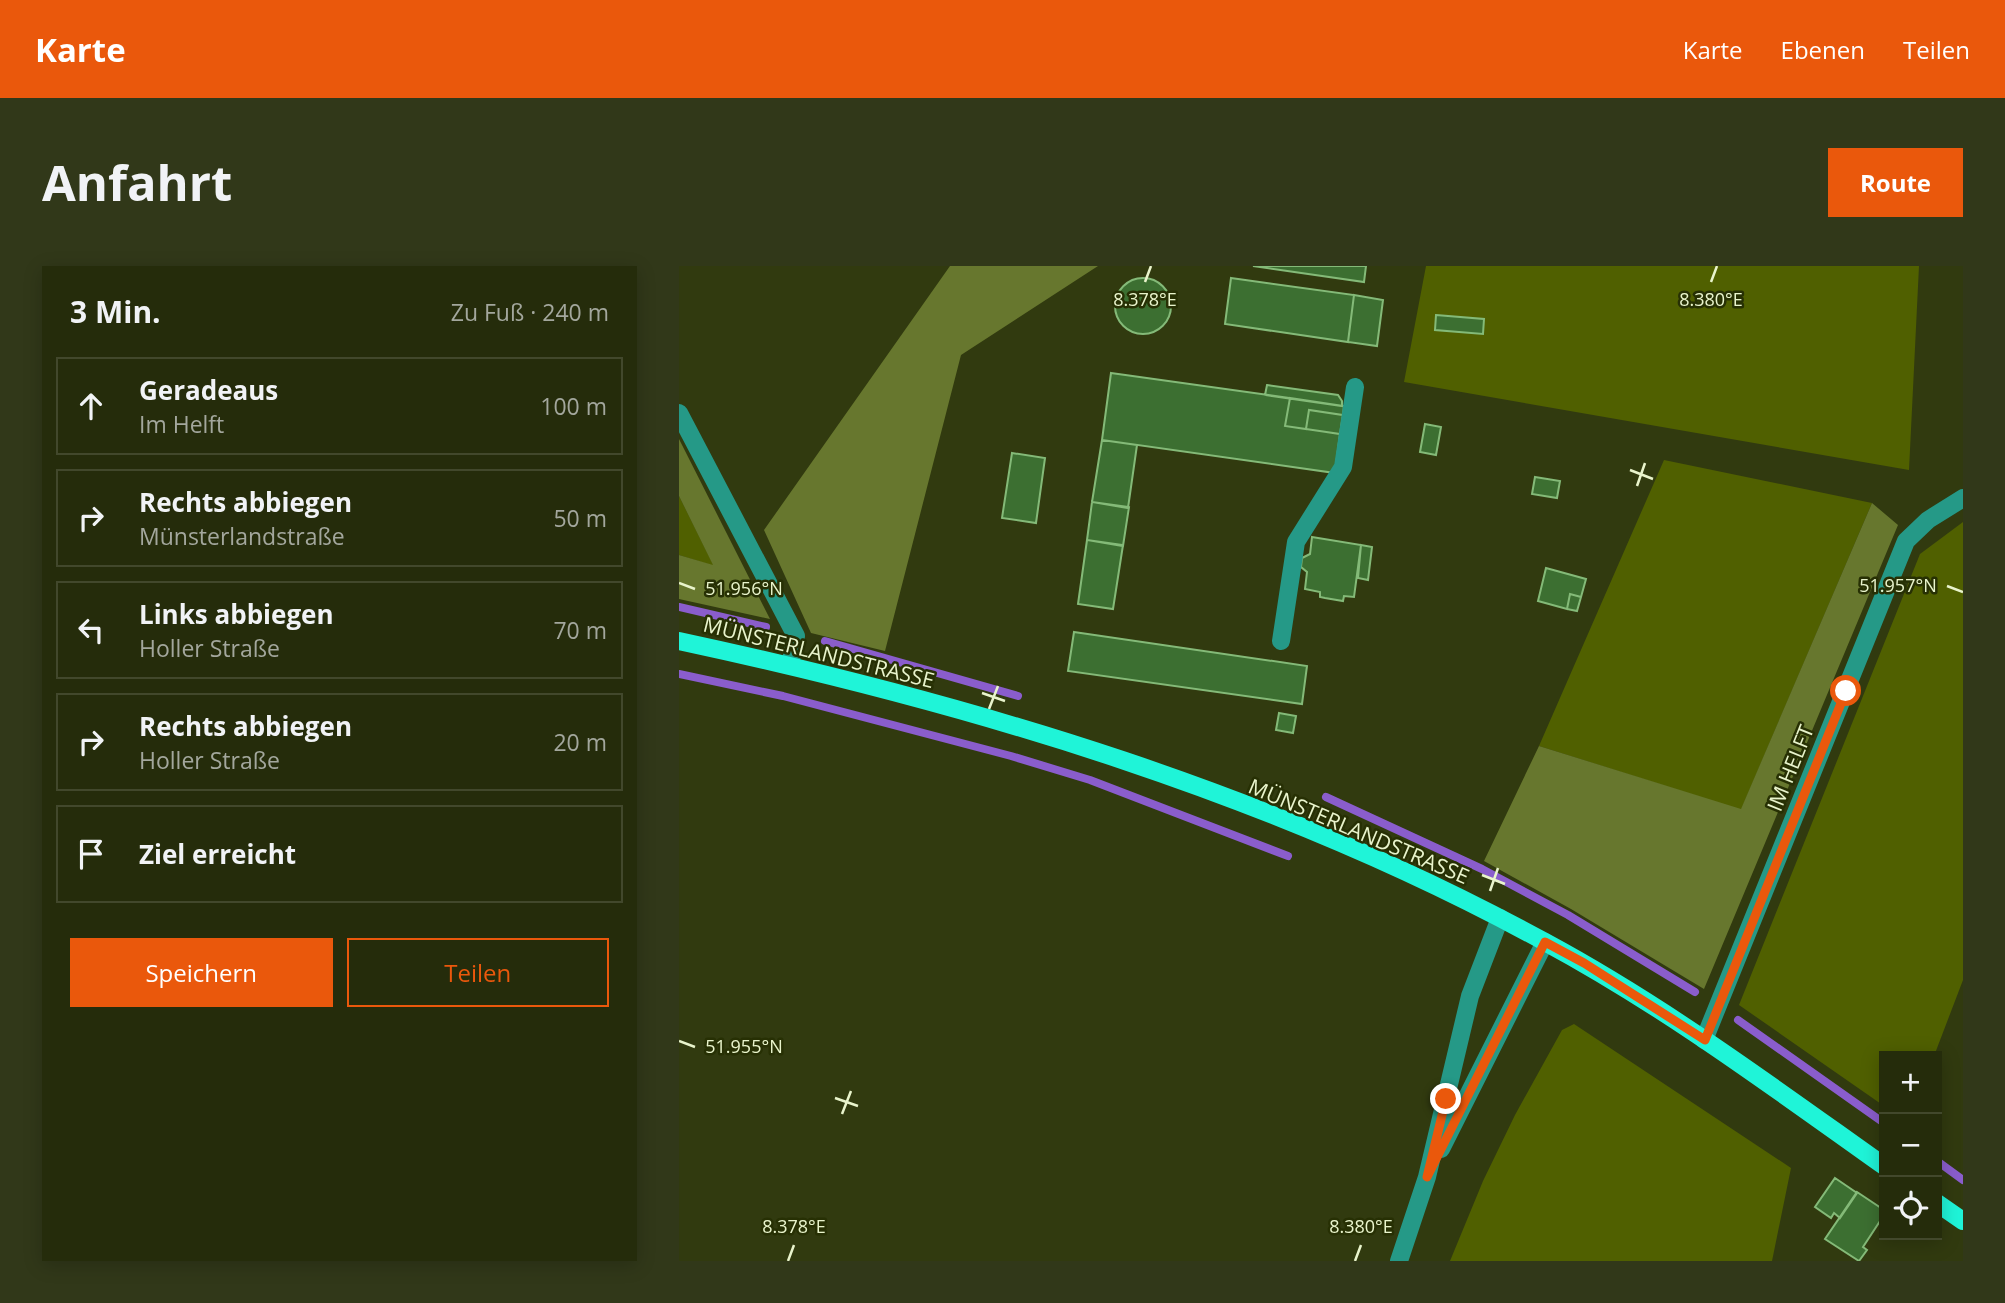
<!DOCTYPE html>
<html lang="de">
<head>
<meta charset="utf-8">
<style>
	:root { --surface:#252c0b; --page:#313819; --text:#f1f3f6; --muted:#a3a79d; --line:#42482c; --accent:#ea580c }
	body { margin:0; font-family:"Open Sans",sans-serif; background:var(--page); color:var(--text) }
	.controls { position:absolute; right:21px; bottom:21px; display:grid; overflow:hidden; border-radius:0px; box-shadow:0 4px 18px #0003 }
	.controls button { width:63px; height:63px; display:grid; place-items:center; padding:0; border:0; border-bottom:2px solid var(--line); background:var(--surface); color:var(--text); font:35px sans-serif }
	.stop { position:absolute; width:21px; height:21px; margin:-16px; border:5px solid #ea580c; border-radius:50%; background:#fff }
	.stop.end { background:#ea580c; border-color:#fff; box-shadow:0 2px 7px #0008 }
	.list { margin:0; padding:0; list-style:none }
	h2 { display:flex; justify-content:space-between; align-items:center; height:91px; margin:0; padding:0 28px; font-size:30px }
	h2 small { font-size:23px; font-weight:400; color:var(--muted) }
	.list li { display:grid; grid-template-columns:46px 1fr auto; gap:21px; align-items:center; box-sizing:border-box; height:98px; margin:0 14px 14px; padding:0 14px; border:2px solid var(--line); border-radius:0px }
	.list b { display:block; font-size:26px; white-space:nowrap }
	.list p { margin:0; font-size:23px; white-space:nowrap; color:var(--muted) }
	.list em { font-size:23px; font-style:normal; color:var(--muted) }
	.actions { display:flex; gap:14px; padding:21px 28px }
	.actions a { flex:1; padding:16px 0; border:2px solid var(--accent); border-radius:0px; text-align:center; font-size:24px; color:var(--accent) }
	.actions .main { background:var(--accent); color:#fff }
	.icon { flex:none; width:38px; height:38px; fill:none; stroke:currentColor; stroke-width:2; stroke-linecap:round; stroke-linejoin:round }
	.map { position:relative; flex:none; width:1284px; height:995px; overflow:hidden; border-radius:0px }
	header { display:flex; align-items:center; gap:42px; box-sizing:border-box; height:98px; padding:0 35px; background:var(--accent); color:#fff }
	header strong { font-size:33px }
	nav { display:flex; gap:38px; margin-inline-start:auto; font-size:24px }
	.intro { display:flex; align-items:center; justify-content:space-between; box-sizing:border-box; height:168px; padding:0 42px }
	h1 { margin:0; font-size:49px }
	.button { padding:18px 32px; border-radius:0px; background:var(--accent); color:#fff; font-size:24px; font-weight:700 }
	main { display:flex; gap:42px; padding:0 42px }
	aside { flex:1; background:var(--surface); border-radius:0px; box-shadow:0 4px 18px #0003 }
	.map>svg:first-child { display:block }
	.green { fill:#506000 }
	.forest { fill:#67772e }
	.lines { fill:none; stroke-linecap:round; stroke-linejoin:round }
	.stream { stroke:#8a5dcc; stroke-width:8 }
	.building { fill:#3c6f31; stroke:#84ba78; stroke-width:2 }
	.minor { stroke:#259987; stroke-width:18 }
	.major { stroke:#1ff4d8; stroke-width:18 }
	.route { stroke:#ea580c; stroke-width:9 }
	.ticks { fill:none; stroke:#e9f4cc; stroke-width:2.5 }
	.labels { text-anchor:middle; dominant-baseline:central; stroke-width:5; stroke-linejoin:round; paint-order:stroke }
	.street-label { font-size:21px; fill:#e9f4cc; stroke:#273004 }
	.ticks-label { font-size:18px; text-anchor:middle; fill:#e9f4cc; stroke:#273004; stroke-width:5; stroke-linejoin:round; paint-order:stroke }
</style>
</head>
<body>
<header>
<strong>Karte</strong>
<nav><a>Karte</a><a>Ebenen</a><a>Teilen</a></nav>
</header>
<div class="intro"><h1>Anfahrt</h1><a class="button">Route</a></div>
<main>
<aside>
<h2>3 Min.<small>Zu Fuß · 240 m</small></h2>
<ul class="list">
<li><svg class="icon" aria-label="ahead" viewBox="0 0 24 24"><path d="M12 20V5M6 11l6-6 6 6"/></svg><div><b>Geradeaus</b><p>Im Helft</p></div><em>100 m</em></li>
<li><svg class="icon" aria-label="right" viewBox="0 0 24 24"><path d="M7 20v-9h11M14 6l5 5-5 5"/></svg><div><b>Rechts abbiegen</b><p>Münsterlandstraße</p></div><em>50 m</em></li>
<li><svg class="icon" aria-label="left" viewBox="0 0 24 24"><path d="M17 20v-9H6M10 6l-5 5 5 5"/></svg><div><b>Links abbiegen</b><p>Holler Straße</p></div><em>70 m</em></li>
<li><svg class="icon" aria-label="right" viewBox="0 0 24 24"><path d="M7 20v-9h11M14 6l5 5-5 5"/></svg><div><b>Rechts abbiegen</b><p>Holler Straße</p></div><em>20 m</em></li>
<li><svg class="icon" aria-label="arrive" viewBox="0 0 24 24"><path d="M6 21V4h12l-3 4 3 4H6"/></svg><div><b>Ziel erreicht</b></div></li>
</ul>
<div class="actions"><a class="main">Speichern</a><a>Teilen</a></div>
</aside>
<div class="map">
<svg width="1284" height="995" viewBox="0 0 1284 995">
	<rect width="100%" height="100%" fill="#313a0f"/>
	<!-- green -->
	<path class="green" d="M747 0H1240L1230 204 725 116Z
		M985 194 1193 237 1062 544 860 480Z
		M0 230 35 300 0 289Z
		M1284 256V714L1255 790H1205V840L1060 739 1241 288Z
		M895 758 1112 902 1093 995H771L804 915 836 849 883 764Z"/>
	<!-- forest -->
	<path class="forest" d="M271 0H419L282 89 206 385 132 367 85 264Z
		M0 173 91 353 0 333V289L34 299 0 230Z
		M1193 237 1219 259 1025 723 892 643 805 595 860 480 1062 543Z"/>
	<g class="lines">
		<!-- stream -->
		<path class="stream" d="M0 341 87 361
			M146 375 339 430
			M0 408 104 430 332 490 411 514 609 590
			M647 531 803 603 889 649 1016 726
			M1059 754 1205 857
			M1258 895 1284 914"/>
	</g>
	<!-- building -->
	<path class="building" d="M574 0H687L685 16Z
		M552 12 675 29 669 76 546 58Z
		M436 40a28 28 0 1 1 56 0a28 28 0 1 1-56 0Z
		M675 29 704 34 698 80 669 76Z
		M757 49 805 53 804 68 756 64Z
		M432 107 611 132 606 160 661 168 656 207 423 174Z
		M588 119 659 129 663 135V140L586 129Z
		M611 132 665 140 664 149 630 144 627 163 606 160Z
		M630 144 664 149 661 168 627 163Z
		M746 158 762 161 757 189 741 186Z
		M423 174 458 179 449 242 413 236Z
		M333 187 366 192 357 257 323 252Z
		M856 211 881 215 878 232 853 228Z
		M413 236 450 241 444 280 408 274Z
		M633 271 682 279 675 331 665 330 664 335 646 332 641 331V326L626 323 628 306 622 301 623 292 631 288Z
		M408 274 444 279 434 343 399 338Z
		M682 279 693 281 689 314 679 312Z
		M867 302 907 313 902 331 891 328 888 343 859 335Z
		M891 328 902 331 898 345 888 343Z
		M395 366 628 400 623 438 389 405Z
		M600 447 617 450 614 467 597 464Z
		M1156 912 1178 927 1161 952 1155 947 1152 952 1136 941Z
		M1178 926 1205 944V949L1184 981 1188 984 1180 995 1146 973Z"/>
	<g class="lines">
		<!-- minor -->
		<path class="minor" d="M0 147 117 370 111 399
			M602 375 617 276 664 201 676 121
			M1025 774 1227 275 1249 254 1284 232
			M762 883 866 676
			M720 995 748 911 791 730 821 652"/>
		<!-- major -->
		<path class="major" d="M0 375C298 439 598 529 866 676 985 740 1095 822 1205 900
			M1258 937 1284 955"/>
	</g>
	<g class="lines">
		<!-- route -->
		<path class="route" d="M767 833 748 911 866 676 905 697 1026 774 1167 425"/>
	</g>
	<!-- ticks -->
	<path class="ticks" d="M466 16 472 0M1032 16 1038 0M951 204 974 213M958 220 966 197M0 317 16 323M1268 320 1284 326M303 427 326 435M310 443 319 420M803 609 826 618M811 625 819 602M0 775 16 781M156 832 179 840M163 848 172 825M109 995 115 979M676 995 682 979"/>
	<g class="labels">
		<!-- street labels -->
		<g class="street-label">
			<text transform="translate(140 386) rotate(14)">MÜNSTERLANDSTRASSE</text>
			<text transform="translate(1111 502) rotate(-68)">IM HELFT</text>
			<text transform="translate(680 565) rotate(23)">MÜNSTERLANDSTRASSE</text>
		</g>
	</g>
	<g class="ticks-label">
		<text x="466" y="40">8.378°E</text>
		<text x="1032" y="40">8.380°E</text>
		<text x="1219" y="326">51.957°N</text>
		<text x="65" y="329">51.956°N</text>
		<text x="65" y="787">51.955°N</text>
		<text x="115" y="967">8.378°E</text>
		<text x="682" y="967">8.380°E</text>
	</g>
</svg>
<div class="controls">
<button>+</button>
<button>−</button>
<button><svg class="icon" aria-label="locate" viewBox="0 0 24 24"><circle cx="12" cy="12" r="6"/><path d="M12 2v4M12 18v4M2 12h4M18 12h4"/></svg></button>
</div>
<div class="stop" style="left:1167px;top:425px"></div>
<div class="stop end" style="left:767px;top:833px"></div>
</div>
</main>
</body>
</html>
